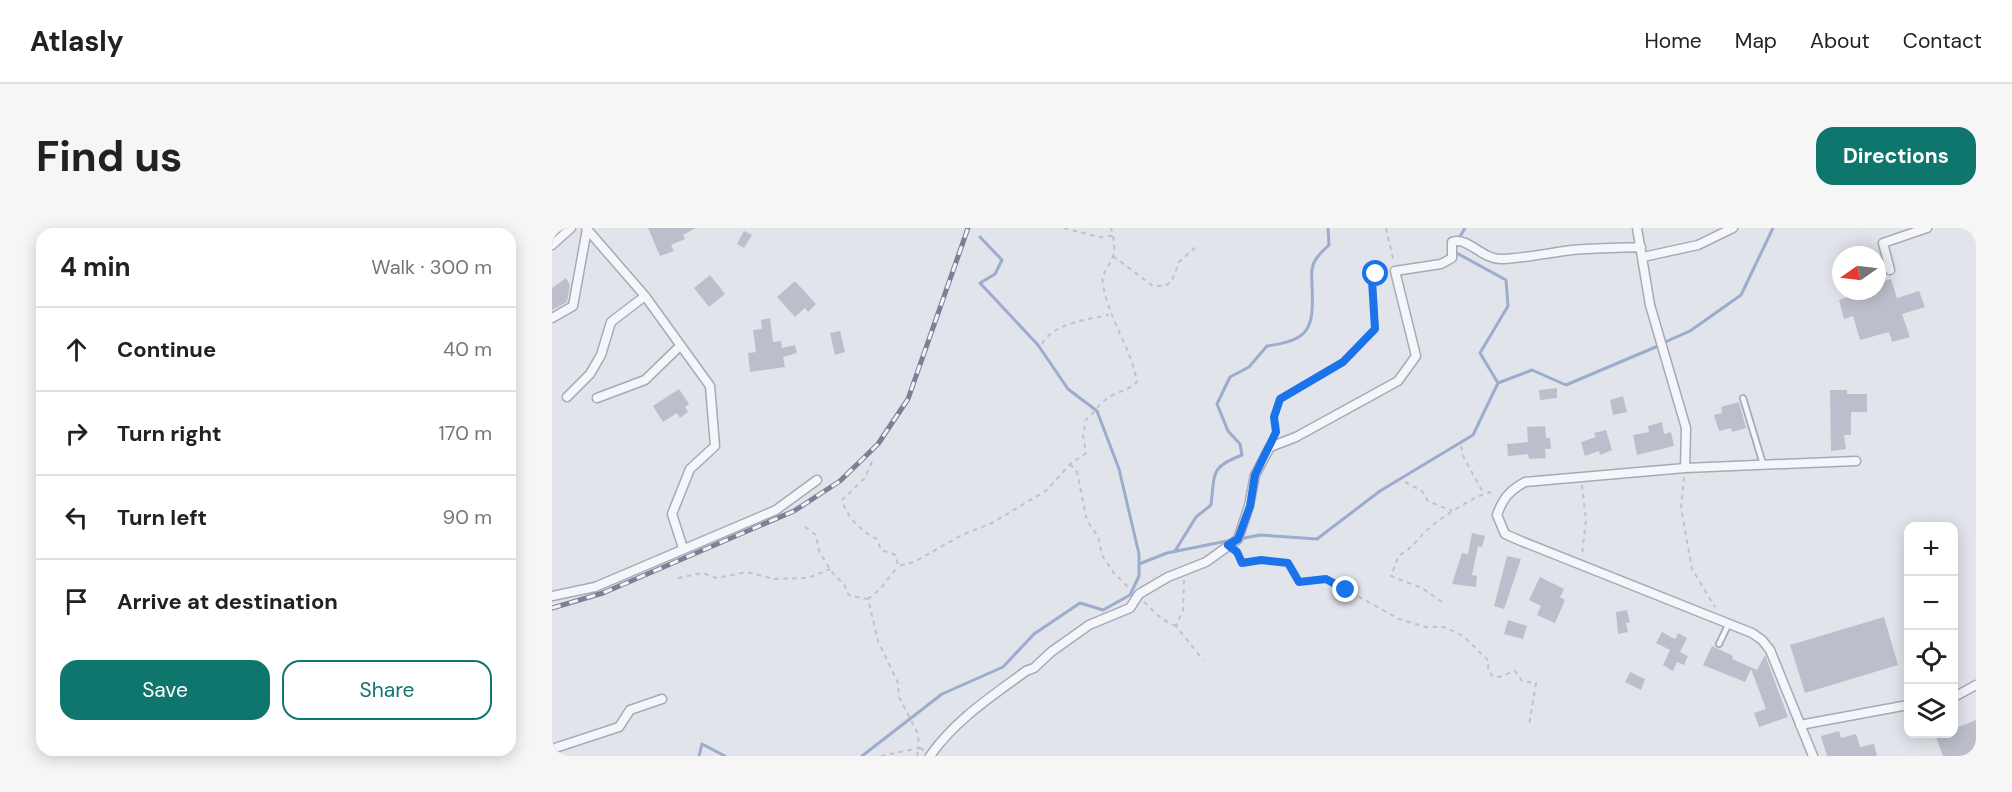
<!DOCTYPE html>
<html lang="en">
<head>
<meta charset="utf-8">
<style>
	:root { --surface:#fff; --page:#f6f6f6; --text:#202124; --muted:#757577; --line:#e0e0e0; --accent:#0f766e }
	body { margin:0; font-family:"DM Sans",sans-serif; background:var(--page); color:var(--text) }
	.controls { position:absolute; right:18px; bottom:18px; display:grid; overflow:hidden; border-radius:12px; box-shadow:0 3px 15px #0003 }
	.controls button { width:54px; height:54px; display:grid; place-items:center; padding:0; border:0; border-bottom:2px solid var(--line); background:var(--surface); color:var(--text); font:30px sans-serif }
	.compass { position:absolute; left:1280px; top:18px; width:54px; height:54px; border-radius:50%; background:var(--surface); box-shadow:0 3px 15px #0003; rotate:256deg }
	.stop { position:absolute; width:18px; height:18px; margin:-14px; border:4px solid #1a73e8; border-radius:50%; background:#fff }
	.stop.end { background:#1a73e8; border-color:#fff; box-shadow:0 2px 6px #0008 }
	.list { margin:0; padding:0; list-style:none }
	h2 { display:flex; justify-content:space-between; align-items:center; height:78px; margin:0; padding:0 24px; font-size:26px }
	h2 small { font-size:20px; font-weight:400; color:var(--muted) }
	.list li { display:grid; grid-template-columns:39px 1fr auto; gap:18px; align-items:center; box-sizing:border-box; height:84px; padding:0 24px; border-top:2px solid var(--line) }
	.list b { display:block; font-size:22px; white-space:nowrap }
	.list em { font-size:20px; font-style:normal; color:var(--muted) }
	.actions { display:flex; gap:12px; padding:18px 24px }
	.actions a { flex:1; padding:14px 0; border:2px solid var(--accent); border-radius:18px; text-align:center; font-size:21px; color:var(--accent) }
	.actions .main { background:var(--accent); color:#fff }
	.icon { flex:none; width:33px; height:33px; fill:none; stroke:currentColor; stroke-width:2; stroke-linecap:round; stroke-linejoin:round }
	.map { position:relative; flex:none; width:1424px; height:528px; overflow:hidden; border-radius:18px }
	header { display:flex; align-items:center; gap:36px; box-sizing:border-box; height:84px; padding:0 30px; background:var(--surface); border-bottom:2px solid var(--line) }
	header strong { font-size:28px }
	nav { display:flex; gap:33px; margin-inline-start:auto; font-size:21px }
	.intro { display:flex; align-items:center; justify-content:space-between; box-sizing:border-box; height:144px; padding:0 36px }
	h1 { margin:0; font-size:42px }
	.button { padding:15px 27px; border-radius:18px; background:var(--accent); color:#fff; font-size:21px; font-weight:700 }
	main { display:flex; gap:36px; padding:0 36px }
	aside { flex:1; background:var(--surface); border-radius:18px; box-shadow:0 3px 15px #0003 }
	.map>svg:first-child { display:block }
	.lines { fill:none; stroke-linecap:round; stroke-linejoin:round }
	.stream { stroke:#9baccd; stroke-width:3 }
	.building { fill:#bcbfcb }
	.lane-casing { stroke:#a7aab6; stroke-width:8 }
	.street-casing { stroke:#a7aab6; stroke-width:11 }
	.path { stroke:#c0c2ca; stroke-width:2; stroke-dasharray:4.5 4.5; stroke-linecap:butt }
	.lane { stroke:#f5f6f9; stroke-width:4.5 }
	.street { stroke:#f5f6f9; stroke-width:8 }
	.rail-casing { stroke:#7a8196; stroke-width:5 }
	.rail { stroke:#f2f4f8; stroke-width:3; stroke-dasharray:9; stroke-linecap:butt }
	.route { stroke:#1a73e8; stroke-width:8 }
</style>
</head>
<body>
<header>
<strong>Atlasly</strong>
<nav><a>Home</a><a>Map</a><a>About</a><a>Contact</a></nav>
</header>
<div class="intro"><h1>Find us</h1><a class="button">Directions</a></div>
<main>
<aside>
<h2>4 min<small>Walk · 300 m</small></h2>
<ul class="list">
<li><svg class="icon" aria-label="ahead" viewBox="0 0 24 24"><path d="M12 20V5M6 11l6-6 6 6"/></svg><div><b>Continue</b></div><em>40 m</em></li>
<li><svg class="icon" aria-label="right" viewBox="0 0 24 24"><path d="M7 20v-9h11M14 6l5 5-5 5"/></svg><div><b>Turn right</b></div><em>170 m</em></li>
<li><svg class="icon" aria-label="left" viewBox="0 0 24 24"><path d="M17 20v-9H6M10 6l-5 5 5 5"/></svg><div><b>Turn left</b></div><em>90 m</em></li>
<li><svg class="icon" aria-label="arrive" viewBox="0 0 24 24"><path d="M6 21V4h12l-3 4 3 4H6"/></svg><div><b>Arrive at destination</b></div></li>
</ul>
<div class="actions"><a class="main">Save</a><a>Share</a></div>
</aside>
<div class="map">
<svg width="1424" height="528" viewBox="0 0 1424 528">
	<rect width="100%" height="100%" fill="#e2e4eb"/>
	<g class="lines">
		<!-- stream -->
		<path class="stream" d="M906 12 913 0
			M901 23 954 52 956 78 928 125 946 155
			M1111 115 1138 103 1189 67 1221 0
			M687 311 708 307 765 311 828 263 921 207 946 155 980 142 1014 157 1106 118
			M623 323 644 289 659 277C663 245 658 239 690 227L688 216 676 203 665 176 678 149 697 139 715 118C758 112 762 101 760 58 760 49 758 39 764 31 767 26 773 21 777 17L776 0
			M587 336 615 325 680 312
			M147 528 150 516 173 528
			M310 528 390 466 451 439 482 406 528 375 551 382 578 367 587 348V326L567 241 545 183 516 161 486 117 428 55 443 46 450 32 428 9"/>
	</g>
	<!-- building -->
	<path class="building" d="M96 0H144L131 7 133 11 119 17 122 23 108 28Z
		M192 3 200 7 192 20 185 16Z
		M158 47 173 66 157 79 142 60Z
		M14 50 18 57 15 74 0 82V60Z
		M1339 51 1345 70 1367 63 1373 79 1350 86 1358 109 1340 114 1337 104 1308 112 1301 88 1292 91 1287 72 1312 63H1325V55Z
		M243 53 264 76 256 84 253 80 243 89 225 69Z
		M218 90 221 114 229 113 230 120 243 117 245 125 231 129 233 139 198 144 196 125 204 124 201 102 210 101 209 92Z
		M288 103 293 124 283 127 278 105Z
		M1005 160V170L988 172 987 162Z
		M127 161 137 176 133 179 136 184 128 190 125 185 111 194 101 178Z
		M1278 162H1295V166H1315V184H1299V207H1292L1294 221 1279 223Z
		M1071 168 1075 184 1061 187 1058 172Z
		M1187 174 1194 200 1180 204 1179 200 1167 203 1162 187 1170 185 1169 179Z
		M1110 194 1112 206 1119 204 1122 218 1085 227 1081 207 1097 204 1096 198Z
		M993 198 994 210H998L999 221H993L994 230 977 231 976 226 956 228 955 216 976 214 975 199Z
		M1054 202 1060 222 1048 227 1047 223 1033 228 1029 214 1044 209 1042 205Z
		M920 305 933 308 930 319 926 318 920 347 925 348 924 359 900 356 910 325 916 326Z
		M955 328 969 331 952 381 942 378Z
		M988 349 1012 361 1008 369 1013 372 1003 395 985 387 989 378 977 372Z
		M1075 382 1078 394 1074 395 1076 404 1066 406 1064 384Z
		M1332 389 1346 437 1253 465 1238 417Z
		M956 392 975 398 971 411 952 406Z
		M1110 404 1123 411 1126 405 1135 410 1128 424 1136 428 1132 437 1125 434 1121 443 1111 437 1118 422 1104 415Z
		M1160 418 1181 428 1180 431 1205 442 1213 427 1236 489 1207 499 1202 485 1214 481 1199 441 1193 454 1151 437Z
		M1078 444 1093 451 1089 462 1073 454Z
		M1424 492V528H1391L1383 506H1401V501Z
		M1287 503 1289 510 1304 506 1308 519 1322 516 1325 528H1275L1269 508Z"/>
	<g class="lines">
		<!-- lane casing -->
		<g class="lane-casing">
			<path id="lane" d="M1191 170 1211 236
				M1167 416 1177 395"/>
		</g>
		<!-- street casing -->
		<g class="street-casing">
			<path id="street" d="M34 0 93 68 158 158 163 218 138 241 120 286 131 320
				M1085 0 1098 77 1134 200 1133 240
				M0 17 19 0
				M1091 29 1146 17 1181 0
				M1338 42 1331 15 1375 0
				M0 90 21 78 35 1
				M15 169 38 146 49 127 59 94 93 68
				M45 170 93 152 128 118
				M0 368 43 359 224 282 265 252
				M1402 469 1424 457
				M1248 497 1356 477
				M0 521 67 499 78 482 110 471
				M378 528C403 492 439 469 474 443L482 440 499 424 537 397 578 380 587 366 616 349 654 334 686 311 697 278 703 247 718 219 744 209 846 153 864 128 843 43 889 36 900 30V14C916 8 930 32 950 31 973 30 997 25 1020 22 1043 20 1066 20 1089 19
				M1261 528 1218 422 1210 412 1200 405 969 313 953 306 945 287C951 270 957 263 973 254L1133 240 1304 233"/>
		</g>
		<!-- path -->
		<path class="path" d="M512 0 547 9 561 8
			M834 0 842 35
			M561 28 601 58H613L620 53 627 34 646 17
			M490 116C501 95 537 91 557 87
			M723 206 722 189 728 171 791 134 823 101 820 52 824 46 834 44
			M909 218 912 230 932 266
			M320 234 312 251 290 272C296 290 307 302 325 311L329 322 344 327 346 338 362 334 410 307 440 295 495 262 518 236 534 225 531 207 534 192C541 186 544 180 551 174 560 164 575 164 585 154 579 119 557 92 551 57 548 43 561 37 562 23 563 16 561 7 559 0
			M518 236 525 244 535 293 546 308 550 327 561 344 579 362
			M1132 249 1129 280 1140 341 1163 379
			M853 254 870 263 876 273 900 283
			M1030 257 1034 292 1030 326
			M253 299 264 307 267 323 279 343 293 358 295 365 299 368 316 371
			M685 325 690 335 709 332 738 336 747 354 775 351 847 391 874 399H892L911 408 937 433 936 441 940 448 947 449 963 443 970 453 984 455 977 497
			M126 350 150 345 165 350 195 344 222 351 256 350 278 341
			M632 352 631 382 624 398 651 432
			M592 374 610 391 624 398
			M890 374 870 360 839 348 847 327C859 322 866 310 876 301 891 288 918 271 937 264L943 267
			M329 528 367 520 366 506 347 469 346 455 326 413 316 371 329 360 346 338
			M365 528 367 520 372 522"/>
		<!-- lane -->
		<use href="#lane" class="lane"/>
		<!-- street -->
		<use href="#street" class="street"/>
		<!-- rail casing -->
		<g class="rail-casing">
			<path id="rail" d="M0 380 51 365 242 283 288 253 326 216 356 171 416 0"/>
		</g>
		<!-- rail -->
		<use href="#rail" class="rail"/>
	</g>
	<g class="lines">
		<!-- route -->
		<path class="route" d="M794 362 774 351 747 354 736 335 709 332 690 335 685 324 676 317 686 311 698 278 703 247 724 204 722 189 728 171 791 134 823 101 820 52 824 46"/>
	</g>
</svg>
<div class="controls">
<button>+</button>
<button>−</button>
<button><svg class="icon" aria-label="locate" viewBox="0 0 24 24"><circle cx="12" cy="12" r="6"/><path d="M12 2v4M12 18v4M2 12h4M18 12h4"/></svg></button>
<button><svg class="icon" aria-label="layers" viewBox="0 0 24 24"><path d="M12 4l9 5-9 5-9-5zM3 14l9 5 9-5"/></svg></button>
</div>
<svg class="compass" viewBox="-18 -18 36 36"><path d="M0-13l5 13h-10z" fill="#e53935"/><path d="M0 13l5-13h-10z" fill="#757577"/></svg>
<div class="stop" style="left:824px;top:46px"></div>
<div class="stop end" style="left:794px;top:362px"></div>
</div>
</main>
</body>
</html>
